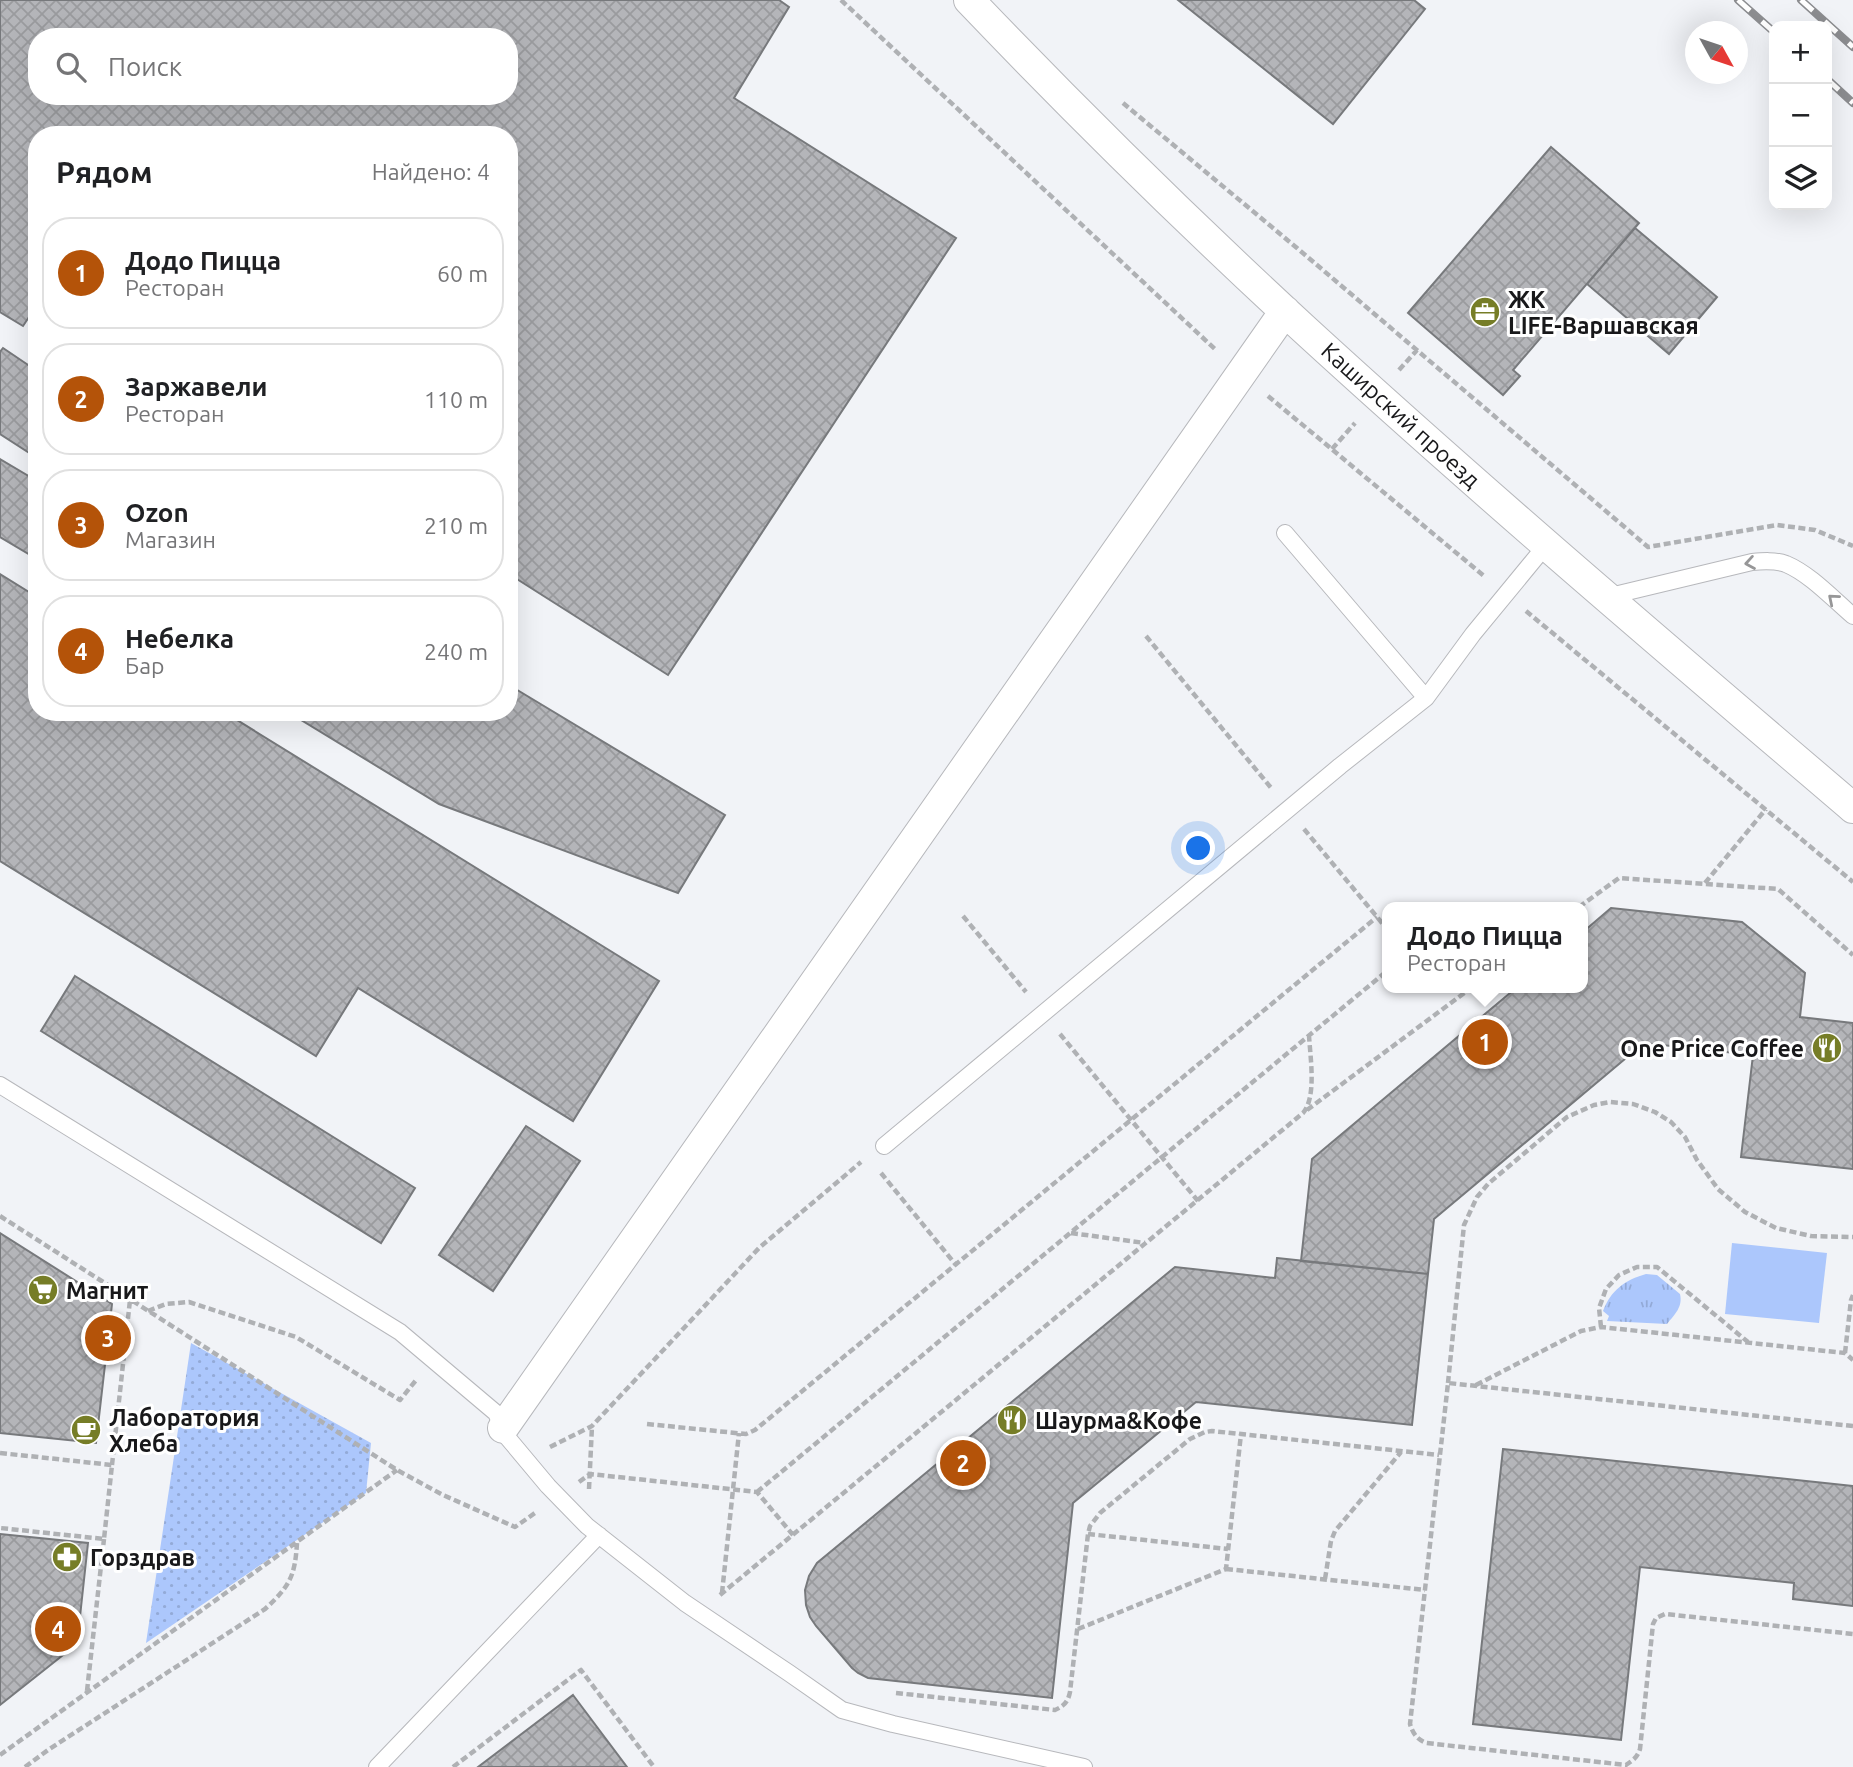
<!DOCTYPE html>
<html lang="ru">
<head>
<meta charset="utf-8">
<style>
	:root { --surface:#fff; --page:#f6f6f6; --text:#202124; --muted:#757577; --line:#e0e0e0; --accent:#b45309 }
	body { margin:0; font-family:Ubuntu,sans-serif; background:var(--page); color:var(--text) }
	.controls { position:absolute; right:21px; top:21px; display:grid; overflow:hidden; border-radius:14px; box-shadow:0 7px 28px #0002 }
	.controls button { width:63px; height:63px; display:grid; place-items:center; padding:0; border:0; border-bottom:2px solid var(--line); background:var(--surface); color:var(--text); font:35px sans-serif }
	.compass { position:absolute; left:1685px; top:21px; width:63px; height:63px; border-radius:50%; background:var(--surface); box-shadow:0 7px 28px #0002; rotate:130deg }
	.you { position:absolute; left:1199px; top:849px; width:24px; height:24px; margin:-18px; border:5px solid #fff; border-radius:50%; background:#1a73e8; box-shadow:0 0 0 10px #1a73e833 }
	.badge { display:grid; place-items:center; width:46px; height:46px; border-radius:50%; background:var(--accent); color:#fff; font-size:23px; font-weight:700 }
	.pin { position:absolute; translate:-50% -50%; border:4px solid #fff; box-shadow:0 2px 7px #0006 }
	.popup { position:absolute; left:1382px; top:902px; width:206px; height:91px; box-sizing:border-box; display:grid; place-content:center; border-radius:14px; background:var(--surface); filter:drop-shadow(0 2px 5px #0005); font-size:23px; white-space:nowrap; color:var(--muted) }
	.popup b { font-size:26px; color:var(--text) }
	.popup::after { content:''; position:absolute; left:50%; top:100%; margin-left:-14px; border:14px solid transparent; border-top-color:var(--surface) }
	.list { margin:0; padding:0; list-style:none }
	h2 { display:flex; justify-content:space-between; align-items:center; height:91px; margin:0; padding:0 28px; font-size:30px }
	h2 small { font-size:23px; font-weight:400; color:var(--muted) }
	.list li { display:grid; grid-template-columns:46px 1fr auto; gap:21px; align-items:center; box-sizing:border-box; height:112px; margin:0 14px 14px; padding:0 14px; border:2px solid var(--line); border-radius:28px }
	.list b { display:block; font-size:26px; white-space:nowrap }
	.list p { margin:0; font-size:23px; white-space:nowrap; color:var(--muted) }
	.list em { font-size:23px; font-style:normal; color:var(--muted) }
	.icon { flex:none; width:38px; height:38px; fill:none; stroke:currentColor; stroke-width:2; stroke-linecap:round; stroke-linejoin:round }
	.map { position:relative; flex:none; width:1853px; height:1767px; overflow:hidden }
	.search { position:absolute; background:var(--surface); box-shadow:0 7px 28px #0002; left:28px; top:28px; width:490px; height:77px; display:flex; align-items:center; gap:18px; box-sizing:border-box; padding:0 24px; border-radius:28px; color:var(--muted); font-size:26px }
	.panel { position:absolute; background:var(--surface); box-shadow:0 7px 28px #0002; left:28px; top:126px; width:490px; height:595px; border-radius:28px }
	.map>svg:first-child { display:block }
	.grass { fill:#acc7fc }
	.park { fill:url(#park-tufts) }
	.garden { fill:url(#garden-dots) }
	.building { fill:url(#building-cross-hatch); stroke:#77797c; stroke-width:2; fill-rule:evenodd }
	.lines { fill:none; stroke-linecap:round; stroke-linejoin:round }
	.lane-casing { stroke:#b7b8bc; stroke-width:18 }
	.street-casing { stroke:#b7b8bc; stroke-width:32 }
	.path { stroke:#afb1b4; stroke-width:4.5; stroke-dasharray:7 3.5; stroke-linecap:butt }
	.lane { stroke:#fff; stroke-width:16 }
	.street { stroke:#fff; stroke-width:30 }
	.rail-casing { stroke:#8c8d90; stroke-width:8 }
	.rail { stroke:#fff; stroke-width:5; stroke-dasharray:16; stroke-linecap:butt }
	.oneway { stroke:#979798 }
	.labels { text-anchor:middle; dominant-baseline:central; stroke-width:6; stroke-linejoin:round; paint-order:stroke }
	.poi-label { font-size:23px; font-weight:bold; fill:#18181a; stroke:#fff; text-anchor:start }
	.street-label { font-size:23px; fill:#18181a; stroke:#fff }
</style>
</head>
<body>
<div class="map">
<svg width="1853" height="1767" viewBox="0 0 1853 1767">
	<defs>
		<pattern id="park-tufts" width="24" height="20" patternUnits="userSpaceOnUse" patternTransform="scale(1.75)"><rect width="24" height="20" fill="#acc7fc"/><path d="M3 7l-1-3M5 7V3M7 7l1-3M15 17l-1-3M17 17v-4M19 17l1-3" fill="none" stroke="#93aad7"/></pattern>
		<pattern id="garden-dots" width="8" height="8" patternUnits="userSpaceOnUse" patternTransform="scale(1.75)"><rect width="8" height="8" fill="#acc7fc"/><path d="M2 2h.1M6 6h.1" fill="none" stroke="#93aad7" stroke-width="1.8" stroke-linecap="round"/></pattern>
		<pattern id="building-cross-hatch" width="8" height="8" patternUnits="userSpaceOnUse" patternTransform="scale(1.75)"><rect width="8" height="8" fill="#b4b5b9"/><path d="M0 0l8 8M0 8l8-8" fill="none" stroke="#9a9b9e"/></pattern>
	</defs>
	<rect width="100%" height="100%" fill="#f1f3f7"/>
	<!-- grass -->
	<path class="grass" d="M1732 1243 1827 1253 1819 1323 1725 1314Z"/>
	<!-- park -->
	<path class="park" d="M1646 1274 1657 1275 1680 1294C1683 1307 1675 1314 1667 1324L1607 1321 1609 1316 1603 1311C1611 1290 1625 1280 1646 1274Z"/>
	<!-- garden -->
	<path class="garden" d="M191 1343 371 1443 366 1493 146 1643Z"/>
	<!-- building -->
	<path class="building" d="M0 0H779L789 7 734 98 956 238 668 675 509 574V135H37V305L23 326 0 312ZM37 37H509V96H37Z
		M1178 0H1414L1425 9 1333 124Z
		M1551 147 1639 223 1513 370 1520 376 1503 395 1408 313Z
		M1635 228 1717 297 1669 354 1587 284Z
		M3 348 37 371V458L0 434V352Z
		M0 459 37 481V559L0 537Z
		M0 574 37 597V712H224L659 981 573 1121 358 988 316 1056 0 861Z
		M509 685 725 815 678 893 439 804 288 712H509Z
		M1611 908 1742 922 1805 973 1800 1017 1853 1023V1169L1741 1157 1753 1055 1644 1043 1434 1219 1428 1274 1301 1261 1312 1159 1516 988H1583V932Z
		M75 976 415 1188 381 1243 41 1031Z
		M526 1126 580 1161 493 1291 439 1255Z
		M0 1233 112 1304 96 1443 0 1433Z
		M1277 1258 1428 1274 1412 1425 1196 1402 1073 1503 1052 1698 868 1678 858 1673 852 1668 816 1626 810 1617 806 1605 805 1590 809 1576 817 1563 1175 1267 1275 1278Z
		M1503 1449 1853 1486V1606L1793 1599 1794 1583 1640 1567 1621 1740 1473 1724Z
		M0 1534 88 1543 77 1644 0 1705Z
		M573 1695 627 1767H478Z"/>
	<g class="lines">
		<!-- lane casing -->
		<g class="lane-casing">
			<path id="lane" d="M1285 533 1426 698
				M1606 597 1752 562C1763 561 1775 560 1786 564 1810 574 1833 599 1853 616
				M0 1085 400 1332 496 1413 507 1437 548 1486 587 1526 685 1603 789 1673 842 1710 893 1724 1084 1767
				M884 1146 1340 766 1426 698 1473 634 1547 544
				M377 1767 599 1535"/>
		</g>
		<!-- street casing -->
		<g class="street-casing">
			<path id="street" d="M969 0C1077 113 1189 223 1304 329 1483 493 1668 650 1853 808
				M503 1428 1285 311"/>
		</g>
		<!-- path -->
		<path class="path" d="M841 0 1217 351
			M1123 103 1297 248 1648 547 1777 525 1815 530 1853 546
			M1399 370 1417 350
			M1268 396 1484 576
			M1332 449 1355 423
			M1526 611 1853 882
			M1146 636 1272 789
			M1304 829 1387 929
			M1705 883 1766 809
			M1579 907 1619 878 1778 889 1853 955
			M963 916 1026 992
			M1060 1034 1198 1201
			M1307 1110 1471 988
			M881 1173 956 1265
			M0 1216 397 1470 443 1495 515 1527 535 1513
			M1071 1233 1145 1243
			M148 1311 166 1304 189 1302 296 1337 400 1400 417 1379
			M1601 1327 1599 1308 1606 1289 1619 1275 1637 1267H1657L1748 1342
			M1845 1353 1851 1300 1853 1295
			M1448 1383 1464 1225 1477 1197 1488 1184 1567 1117 1594 1105 1610 1102 1633 1104 1655 1112 1671 1122 1685 1137 1697 1160 1718 1189 1745 1212 1776 1228 1811 1236 1853 1237
			M1476 1385 1581 1331 1601 1327 1845 1353 1853 1360
			M647 1424 746 1434 755 1430 1377 917
			M1853 1426 1448 1383 1410 1724C1413 1734 1417 1739 1426 1743L1626 1765C1633 1760 1637 1758 1640 1749L1653 1624 1656 1618 1665 1614 1853 1634
			M550 1447 592 1426 759 1248 861 1162
			M0 1453 112 1465 104 1539 0 1528
			M112 1465 130 1300
			M579 1482 590 1474 757 1492 793 1535
			M589 1489 592 1426
			M757 1492 1387 971
			M1088 1534 1228 1549
			M1226 1569 1425 1590
			M1325 1579 1331 1541 1335 1531 1401 1452
			M722 1593 739 1433
			M720 1595 1303 1113C1317 1097 1310 1056 1309 1035
			M1078 1629 1226 1569 1241 1434
			M87 1691 104 1539
			M896 1693 1055 1710C1064 1706 1068 1702 1070 1692L1088 1534 1090 1526 1100 1513 1190 1439 1205 1432 1212 1431 1439 1455
			M0 1755 397 1470
			M25 1767 48 1750 265 1609C290 1586 295 1576 297 1543
			M453 1767 581 1670 654 1767"/>
		<!-- lane -->
		<use href="#lane" class="lane"/>
		<!-- street -->
		<use href="#street" class="street"/>
		<!-- rail casing -->
		<g class="rail-casing">
			<path id="rail" d="M1738 0 1774 32
				M1801 0 1853 47
				M1827 79 1853 103"/>
		</g>
		<!-- rail -->
		<use href="#rail" class="rail"/>
	</g>
	<!-- one-way arrows -->
	<defs><path id="oneway-chevron" d="M-2-3.5L2.5 0L-2 3.5" fill="none" stroke-width="1.6" stroke-linecap="round" stroke-linejoin="round" transform="scale(1.75)"/></defs>
	<g class="oneway">
		<use href="#oneway-chevron" transform="translate(1750 563) rotate(170)"/>
		<use href="#oneway-chevron" transform="translate(1833 599) rotate(-140)"/>
	</g>
	<!-- icons -->
	<defs>
		<g id="office-disc" transform="scale(1.575)"><circle r="9.5" fill="#767d27" stroke="#fff"/><path d="M-6-3h4V-5.5h4V-3h4V5H-6ZM-1-4.5V-3h2v-1.5ZM-6 0V1H6V0Z" fill="#fff"/></g>
		<g id="restaurant-disc" transform="scale(1.575)"><circle r="9.5" fill="#767d27" stroke="#fff"/><path d="M-5-6h1v4h1v-4h1v4h1v-4h1v5L-1.5 .5V6h-2V.5L-5-1ZM5-6V6H3V1.5H1.5Q1.5-4 5-6Z" fill="#fff"/></g>
		<g id="supermarket-disc" transform="scale(1.575)"><circle r="9.5" fill="#767d27" stroke="#fff"/><path d="M-6-5.5h2.5l.6 2H6L4.5 2H-2.5L-4.4-4H-6ZM-1.5 3.2a1.3 1.3 0 1 0 .1 0ZM3 3.2a1.3 1.3 0 1 0 .1 0Z" fill="#fff"/></g>
		<g id="cafe-disc" transform="scale(1.575)"><circle r="9.5" fill="#767d27" stroke="#fff"/><path d="M-5.5-4.5H6V0H3Q3 3.5 0 3.5H-2.5Q-5.5 3.5-5.5 0ZM3-3.2v2h1.7v-2ZM-6 4.5H4V6H-6Z" fill="#fff"/></g>
		<g id="pharmacy-disc" transform="scale(1.575)"><circle r="9.5" fill="#767d27" stroke="#fff"/><path d="M-2-6h4v4h4v4h-4v4h-4v-4h-4v-4h4Z" fill="#fff"/></g>
	</defs>
	<g fill-rule="evenodd">
		<use href="#office-disc" x="1485" y="312"/>
		<use href="#restaurant-disc" x="1827" y="1048"/>
		<use href="#supermarket-disc" x="43" y="1290"/>
		<use href="#restaurant-disc" x="1012" y="1420"/>
		<use href="#cafe-disc" x="86" y="1430"/>
		<use href="#pharmacy-disc" x="67" y="1557"/>
	</g>
	<g class="labels">
		<!-- poi labels -->
		<g class="poi-label">
			<text x="1508" y="299">ЖК<tspan x="1508" dy="26">LIFE-Варшавская</tspan></text>
			<text x="1804" y="1048" text-anchor="end">One Price Coffee</text>
			<text x="66" y="1290">Магнит</text>
			<text x="109" y="1417">Лаборатория<tspan x="109" dy="26">Хлеба</tspan></text>
			<text x="1035" y="1420">Шаурма&amp;Кофе</text>
			<text x="90" y="1557">Горздрав</text>
		</g>
		<!-- street labels -->
		<g class="street-label">
			<text transform="translate(1401 415) rotate(42)">Каширский проезд</text>
		</g>
	</g>
</svg>
<div class="controls">
<button>+</button>
<button>−</button>
<button><svg class="icon" aria-label="layers" viewBox="0 0 24 24"><path d="M12 4l9 5-9 5-9-5zM3 14l9 5 9-5"/></svg></button>
</div>
<svg class="compass" viewBox="-18 -18 36 36"><path d="M0-13l5 13h-10z" fill="#e53935"/><path d="M0 13l5-13h-10z" fill="#757577"/></svg>
<div class="you"></div>
<div class="pin badge" style="left:1485px;top:1042px">1</div>
<div class="popup"><b>Додо Пицца</b>Ресторан</div>
<div class="pin badge" style="left:963px;top:1463px">2</div>
<div class="pin badge" style="left:108px;top:1338px">3</div>
<div class="pin badge" style="left:58px;top:1629px">4</div>
<div class="search"><svg class="icon" aria-label="search" viewBox="0 0 24 24"><circle cx="10" cy="10" r="6"/><path d="M15 15l6 6"/></svg>Поиск</div>
<section class="panel">
<h2>Рядом<small>Найдено: 4</small></h2>
<ul class="list">
<li><span class="badge">1</span><div><b>Додо Пицца</b><p>Ресторан</p></div><em>60 m</em></li>
<li><span class="badge">2</span><div><b>Заржавели</b><p>Ресторан</p></div><em>110 m</em></li>
<li><span class="badge">3</span><div><b>Ozon</b><p>Магазин</p></div><em>210 m</em></li>
<li><span class="badge">4</span><div><b>Небелка</b><p>Бар</p></div><em>240 m</em></li>
</ul>
</section>
</div>
</body>
</html>
